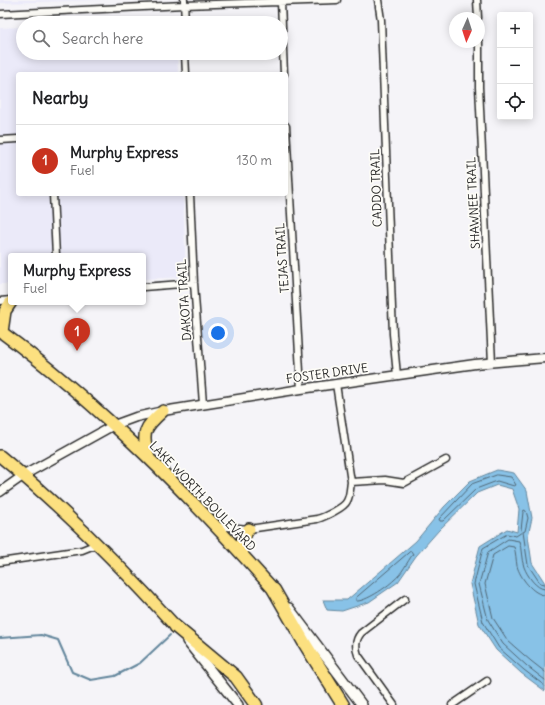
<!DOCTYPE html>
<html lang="en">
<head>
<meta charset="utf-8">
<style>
	:root { --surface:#fff; --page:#f6f6f6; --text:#202124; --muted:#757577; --line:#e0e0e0; --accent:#c8321e }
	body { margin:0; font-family:Delius,sans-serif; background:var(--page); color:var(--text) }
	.controls { position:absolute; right:12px; top:12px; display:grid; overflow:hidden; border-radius:4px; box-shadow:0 2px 10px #0003 }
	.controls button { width:36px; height:36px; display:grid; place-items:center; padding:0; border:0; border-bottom:1px solid var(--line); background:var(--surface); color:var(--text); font:20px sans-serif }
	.compass { position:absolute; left:449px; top:12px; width:36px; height:36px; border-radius:50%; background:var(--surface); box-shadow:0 2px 10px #0003; rotate:183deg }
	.you { position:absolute; left:218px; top:333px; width:14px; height:14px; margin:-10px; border:3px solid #fff; border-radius:50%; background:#1a73e8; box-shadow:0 0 0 6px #1a73e833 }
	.badge { display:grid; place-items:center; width:26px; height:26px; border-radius:50%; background:var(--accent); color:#fff; font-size:13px; font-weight:700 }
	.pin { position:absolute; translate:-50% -33px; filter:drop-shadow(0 1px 2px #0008) }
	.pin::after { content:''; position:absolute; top:21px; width:14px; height:12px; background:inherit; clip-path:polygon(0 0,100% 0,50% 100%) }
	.popup { position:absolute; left:8px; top:253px; width:138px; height:52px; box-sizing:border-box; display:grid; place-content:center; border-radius:4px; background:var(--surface); filter:drop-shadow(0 1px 3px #0005); font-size:13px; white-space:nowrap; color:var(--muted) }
	.popup b { font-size:15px; color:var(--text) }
	.popup::after { content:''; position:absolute; left:50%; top:100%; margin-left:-8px; border:8px solid transparent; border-top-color:var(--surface) }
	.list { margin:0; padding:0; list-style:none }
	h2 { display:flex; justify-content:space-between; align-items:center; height:52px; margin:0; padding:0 16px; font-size:17px }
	h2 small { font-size:13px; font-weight:400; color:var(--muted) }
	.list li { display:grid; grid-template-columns:26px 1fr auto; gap:12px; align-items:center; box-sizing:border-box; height:72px; padding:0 16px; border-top:1px solid var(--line) }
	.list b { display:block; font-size:15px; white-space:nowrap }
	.list p { margin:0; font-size:13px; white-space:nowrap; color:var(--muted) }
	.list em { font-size:13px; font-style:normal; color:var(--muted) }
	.icon { flex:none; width:22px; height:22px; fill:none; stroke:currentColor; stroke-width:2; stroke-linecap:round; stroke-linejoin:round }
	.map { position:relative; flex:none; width:545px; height:705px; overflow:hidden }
	.search { position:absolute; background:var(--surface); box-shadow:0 2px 10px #0003; left:16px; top:16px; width:272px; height:44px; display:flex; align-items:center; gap:10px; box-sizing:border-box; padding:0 14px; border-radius:22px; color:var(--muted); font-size:15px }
	.panel { position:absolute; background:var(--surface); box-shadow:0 2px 10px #0003; left:16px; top:72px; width:272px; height:124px; border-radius:4px }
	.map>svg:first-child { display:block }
	.built { fill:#ebeaf9 }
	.water { fill:#88c2e7; stroke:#63869c }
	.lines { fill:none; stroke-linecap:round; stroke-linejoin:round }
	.shore { stroke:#506776; stroke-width:1 }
	.stream { stroke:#63869c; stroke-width:2 }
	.minor-casing { stroke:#2b2b2b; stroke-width:9 }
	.tertiary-casing { stroke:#2b2b2b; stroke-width:11 }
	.secondary-casing { stroke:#2b2b2b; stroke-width:12 }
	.trunk-casing { stroke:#2b2b2b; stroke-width:14 }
	.motorway-casing { stroke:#2b2b2b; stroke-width:15 }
	.minor { stroke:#fdfcf7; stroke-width:6 }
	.tertiary { stroke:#fdfcf7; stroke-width:8 }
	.secondary { stroke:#fdfcf7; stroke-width:9 }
	.trunk { stroke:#fce080; stroke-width:11 }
	.motorway { stroke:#fce080; stroke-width:12 }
	.labels { text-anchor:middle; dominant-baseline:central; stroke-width:3.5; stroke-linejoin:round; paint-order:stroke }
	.street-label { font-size:12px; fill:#2b2b2b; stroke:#fdfcf7 }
</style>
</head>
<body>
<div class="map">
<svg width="545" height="705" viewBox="0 0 545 705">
	<rect width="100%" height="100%" fill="#f5f4f8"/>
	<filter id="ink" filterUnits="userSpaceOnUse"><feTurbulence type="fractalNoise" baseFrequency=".025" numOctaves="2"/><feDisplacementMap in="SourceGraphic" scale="8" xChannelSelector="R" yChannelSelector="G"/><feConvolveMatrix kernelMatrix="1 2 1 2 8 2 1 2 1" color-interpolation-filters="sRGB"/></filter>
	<g filter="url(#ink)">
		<!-- built -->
		<path class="built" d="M0 0H107L0 3Z
			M23 27V53H177L178 74H18V194H183L186 277 143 279V256H11V284H0V28Z"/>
		<!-- water -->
		<path class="water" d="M497 470 514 473 527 491 532 518 528 536 532 563 545 583V691L521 673 496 650 479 624 470 584 480 546 507 529 517 532 519 509 512 489 497 485 477 493 439 530 416 556 398 582 369 602 342 611 327 610 323 600H347L416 541 444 507 470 481Z"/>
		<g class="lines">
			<!-- shore -->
			<path class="shore" d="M497 475 511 477 516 485 514 486 497 481 476 489 443 521H440L439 519 472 484Z
				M411 551 413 554C407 562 402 574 394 580 387 587 365 602 356 601V598Z
				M545 584 540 583 528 565 523 532 525 531 528 518 526 511 524 510 523 512 521 530 522 532 516 536 507 534 483 548 474 584 483 622 499 648 524 670 545 686
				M545 589C536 589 527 575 524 567 521 559 522 549 519 541L508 539 488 552 479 584 488 620 503 644 527 666 545 680
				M545 595C533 595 520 577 517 566 516 560 516 553 514 547L508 546 493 555 485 584 493 618 508 641 531 661 545 672"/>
			<!-- stream -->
			<path class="stream" d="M0 638 41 635 58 640 72 672 91 680 115 676 140 663 170 635"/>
			<!-- minor casing -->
			<g class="minor-casing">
				<path id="minor" d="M184 0 185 23
					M378 0 381 20 393 334 397 375
					M477 0 478 18
					M281 2 284 74
					M0 14 184 5 337 0
					M479 42V87L492 363
					M185 53 186 74
					M286 126 301 389
					M0 140 18 139
					M53 194 56 256
					M190 194 194 283 203 404
					M143 287 194 283
					M0 301 11 300
					M351 482 385 480 404 483 446 460
					M216 526 249 529 317 519C324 517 344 508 347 501 350 496 350 488 351 482L336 384
					M0 562 82 550 97 544
					M394 705 358 655C355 647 355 640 361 633L405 599
					M452 705 487 681"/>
			</g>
			<!-- tertiary casing -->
			<g class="tertiary-casing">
				<path id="tertiary" d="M0 492 24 475 114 425 136 417 163 411 301 389 475 364 545 358"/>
			</g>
			<!-- secondary casing -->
			<g class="secondary-casing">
				<path id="secondary" d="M289 608 362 705
					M187 641 238 705"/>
			</g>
			<!-- trunk casing -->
			<g class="trunk-casing">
				<path id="trunk" d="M0 331C102 406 190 496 274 590
					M2 332 5 311 11 302
					M0 456C63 508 121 566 176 627
					M149 458C141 432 144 428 163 411
					M243 555C240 542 241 540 249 529"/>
			</g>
			<!-- motorway casing -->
			<g class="motorway-casing">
				<path id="motorway" d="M274 590 305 644 343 705
					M176 627 236 677 256 705"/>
			</g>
			<!-- minor -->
			<use href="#minor" class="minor"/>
			<!-- tertiary -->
			<use href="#tertiary" class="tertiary"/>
			<!-- secondary -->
			<use href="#secondary" class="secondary"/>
			<!-- trunk -->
			<use href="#trunk" class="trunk"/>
			<!-- motorway -->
			<use href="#motorway" class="motorway"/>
		</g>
	</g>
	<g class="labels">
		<!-- street labels -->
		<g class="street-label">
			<text transform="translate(376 188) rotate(-92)">CADDO TRAIL</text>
			<text transform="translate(473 203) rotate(-93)">SHAWNEE TRAIL</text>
			<text transform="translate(282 258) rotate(-94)">TEJAS TRAIL</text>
			<text transform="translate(184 300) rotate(-94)">DAKOTA TRAIL</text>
			<text transform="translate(327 373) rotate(-8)">FOSTER DRIVE</text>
			<text transform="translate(203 496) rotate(46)">LAKE WORTH BOULEVARD</text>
		</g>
	</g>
</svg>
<div class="controls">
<button>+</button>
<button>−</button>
<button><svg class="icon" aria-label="locate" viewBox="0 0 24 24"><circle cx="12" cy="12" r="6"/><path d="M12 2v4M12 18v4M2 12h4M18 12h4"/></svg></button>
</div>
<svg class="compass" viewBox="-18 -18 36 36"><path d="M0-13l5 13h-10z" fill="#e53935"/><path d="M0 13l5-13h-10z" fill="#757577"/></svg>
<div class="you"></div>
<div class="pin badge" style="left:77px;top:351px">1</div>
<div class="popup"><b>Murphy Express</b>Fuel</div>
<div class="search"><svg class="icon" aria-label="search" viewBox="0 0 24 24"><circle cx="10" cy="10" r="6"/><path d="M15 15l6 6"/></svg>Search here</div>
<section class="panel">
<h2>Nearby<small></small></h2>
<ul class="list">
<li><span class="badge">1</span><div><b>Murphy Express</b><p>Fuel</p></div><em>130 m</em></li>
</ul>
</section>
</div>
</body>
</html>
